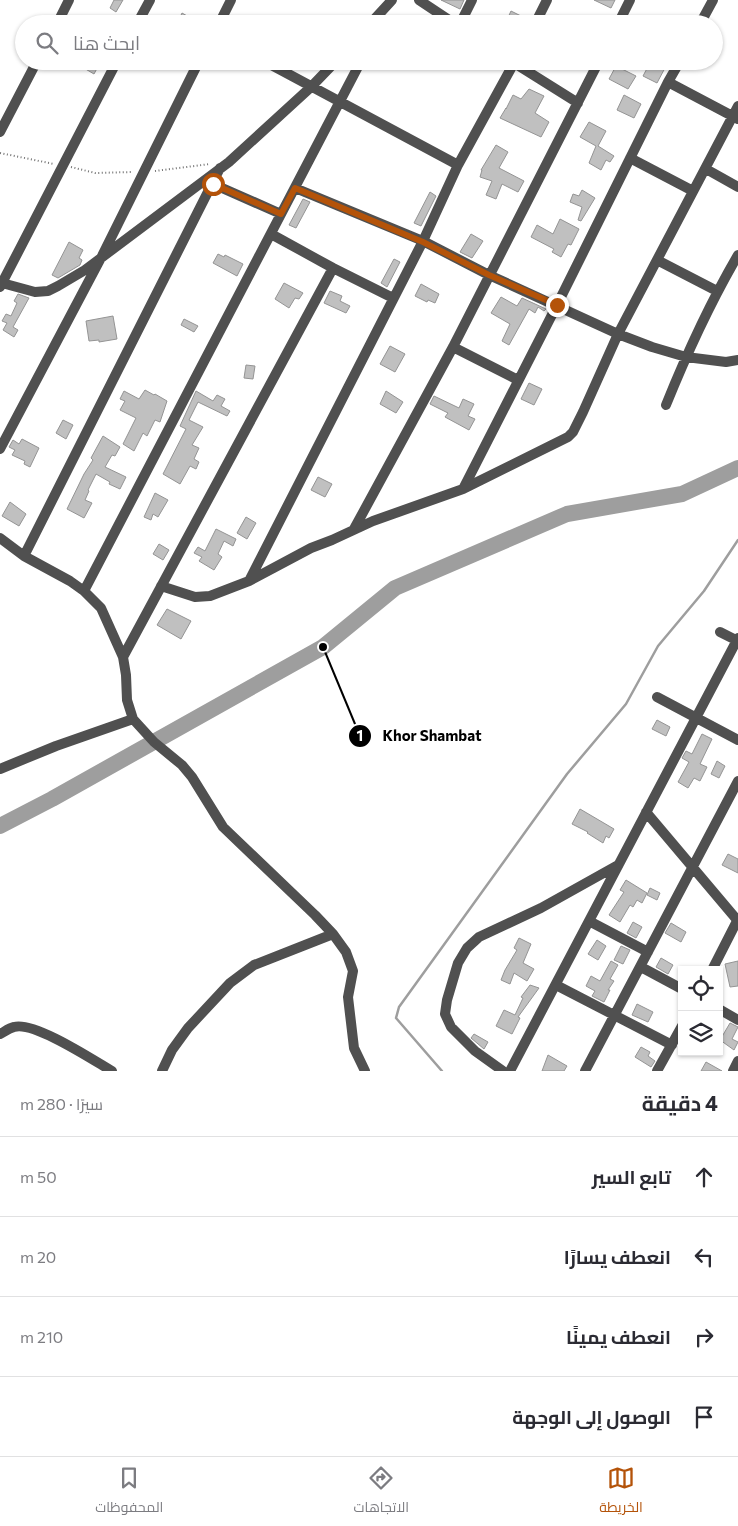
<!DOCTYPE html>
<html lang="ar">
<head>
<meta charset="utf-8">
<style>
	:root { --surface:#fff; --page:#f2f2f3; --text:#2b2b33; --muted:#7c7c81; --line:#e1e1e2; --accent:#b45309 }
	body { margin:0; font-family:Commissioner,Cairo,sans-serif; background:var(--page); color:var(--text); direction:rtl }
	.controls { position:absolute; right:15px; bottom:15px; display:grid; overflow:hidden; border-radius:0px; box-shadow:0 1px 4px #0004 }
	.controls button { width:45px; height:45px; display:grid; place-items:center; padding:0; border:0; border-bottom:1px solid var(--line); background:var(--surface); color:var(--text); font:25px sans-serif }
	.stop { position:absolute; width:15px; height:15px; margin:-11px; border:4px solid #b45309; border-radius:50%; background:#fff }
	.stop.end { background:#b45309; border-color:#fff; box-shadow:0 1px 5px #0008 }
	.list { margin:0; padding:0; list-style:none }
	h2 { display:flex; justify-content:space-between; align-items:center; height:65px; margin:0; padding:0 20px; font-size:21px }
	h2 small { font-size:16px; font-weight:400; color:var(--muted) }
	.list li { display:grid; grid-template-columns:32px 1fr auto; gap:15px; align-items:center; box-sizing:border-box; height:80px; padding:0 20px; border-top:1px solid var(--line) }
	.list b { display:block; font-size:19px; white-space:nowrap }
	.list em { font-size:16px; font-style:normal; color:var(--muted) }
	.icon { flex:none; width:28px; height:28px; fill:none; stroke:currentColor; stroke-width:2; stroke-linecap:round; stroke-linejoin:round }
	.map { position:relative; flex:none; width:738px; height:1071px; overflow:hidden; direction:ltr }
	.search { position:absolute; background:var(--surface); box-shadow:0 1px 4px #0004; left:15px; right:15px; top:15px; height:55px; display:flex; align-items:center; gap:12px; box-sizing:border-box; padding:0 18px; border-radius:28px; color:var(--muted); font-size:19px }
	.sheet { height:385px; background:var(--surface) }
	nav { display:flex; justify-content:space-around; align-items:center; box-sizing:border-box; height:70px; border-top:1px solid var(--line); background:var(--surface); font-size:14px; color:var(--muted) }
	nav a { display:grid; justify-items:center; gap:2px }
	nav .on { color:var(--accent) }
	.map>svg:first-child { display:block }
	.lines { fill:none; stroke-linecap:round; stroke-linejoin:round }
	.stream { stroke:#9e9e9e; stroke-width:2.5 }
	.river { stroke:#9e9e9e; stroke-width:16 }
	.building { fill:#c0c0c0; stroke:#949494 }
	.path { stroke:#727272; stroke-width:2; stroke-dasharray:1 2.5; stroke-linecap:butt }
	.minor { stroke:#505050; stroke-width:10 }
	.route { stroke:#b45309; stroke-width:6 }
	.leader { fill:none; stroke:#000; stroke-width:2 }
	.callout-dot { fill:#000; stroke:#fff; stroke-width:2 }
	.mark-label { font-size:15px; text-anchor:middle; font-weight:bold; fill:#fff }
	.callout-label { font-size:15px; text-anchor:middle; font-weight:bold; fill:#000; stroke:#fff; stroke-width:4.5; stroke-linejoin:round; paint-order:stroke }
</style>
</head>
<body>
<div class="map">
<svg width="738" height="1071" viewBox="0 0 738 1071">
	<rect width="100%" height="100%" fill="#fff"/>
	<g class="lines">
		<!-- stream -->
		<path class="stream" d="M442 1071 396 1018 399 1007 567 774 626 704 658 646 704 591 738 540"/>
		<!-- river -->
		<path class="river" d="M0 826 52 799 323 647 395 588 567 514 682 494 738 468"/>
	</g>
	<!-- building -->
	<path class="building" d="M114 0H123L116 12 110 8Z
		M441 0H464L460 9Z
		M594 0H615L611 8Z
		M511 11 529 20 528 24H505Z
		M182 13 201 24H177Z
		M72 61H101L94 74Z
		M651 61H658L666 66 657 83 643 76Z
		M616 66 636 76 628 89 609 79Z
		M529 89 544 96 535 113 549 122 541 137 500 118 506 108V109L513 95 521 99Z
		M624 95 641 104 634 118 617 110Z
		M589 122 606 131 598 146 614 156 610 162 606 160 601 170 589 163 596 146 580 137Z
		M496 145 508 152 499 168 524 181 518 192 502 184 496 199 486 195 492 181 480 177 482 170H481Z
		M582 190 595 198 581 221 578 220 582 207 570 202 573 194 579 196Z
		M430 192 436 196 421 226 414 223Z
		M303 199 310 202 296 228 289 225Z
		M560 219 579 229 571 245 568 244 561 257 552 252 554 249 531 237 537 225 553 234Z
		M471 234 483 241 472 258 460 252Z
		M69 242 83 250 79 258 82 260 80 265 58 278 52 275Z
		M218 254 224 257 225 255 243 264 237 276 213 263Z
		M394 259 400 262 387 287 381 283Z
		M284 283 303 293 299 299 295 298 289 308 275 299Z
		M421 284 439 294 435 303 428 300 427 302 415 296Z
		M330 291 342 296 340 301 350 306 346 313 324 303Z
		M18 294 29 298 13 327 18 330 14 337 3 330 7 323 2 321 6 314 11 316 17 303 14 301Z
		M501 297 517 306 522 298 546 309 544 311 538 307 535 313 529 309 509 345 502 341 510 324 491 313Z
		M113 316 117 339 99 342V340L89 341 86 321Z
		M184 319 198 326 194 332 181 325Z
		M390 346 405 354 395 372 380 364Z
		M246 365 255 366 253 379 244 378Z
		M529 383 542 389 534 405 521 399Z
		M145 390 154 395 155 394 167 401 160 422 155 420 147 436 143 433 134 451 123 444 136 418 120 410 125 401 120 399 124 391 139 399Z
		M196 391 213 401 217 395 225 399 221 406 230 411 227 416 198 402 189 420 203 427 192 445 199 448 194 459 199 462 196 469 190 466 180 484 163 474 186 429 180 426Z
		M386 391 403 402 396 413 380 404Z
		M434 396 459 408 463 399 474 404 468 416 475 419 469 430 445 417 448 413 430 404Z
		M63 420 73 425 66 439 56 433Z
		M103 436 120 447 115 456 112 455 105 467 126 477 120 489 109 484 110 482 96 474 88 490 89 491 85 500 92 503 84 518 67 509 84 474 93 460 91 458Z
		M22 439 39 448 30 467 24 464 25 461 12 455 15 450 9 447 13 440 19 444Z
		M318 477 332 484 325 497 311 490Z
		M155 493 168 500 158 517 153 514 151 520 144 517Z
		M10 502 26 514 19 526 2 516Z
		M246 517 256 523 247 539 237 533Z
		M216 529 236 539 233 546 224 541 218 554 222 557 214 570 199 561 202 557 194 553 198 547 205 551Z
		M159 544 169 550 163 560 153 554Z
		M167 609 191 621 181 639 157 625Z
		M657 720 670 727 666 736 652 729Z
		M702 734 712 739 700 764 707 767 700 781 694 778 688 788 678 782 689 762 682 758 686 751 692 754Z
		M717 761 725 766 719 778 711 774Z
		M580 809 614 829 609 838 606 836 603 843 587 833 588 832 572 824Z
		M728 854 738 859V873L722 865Z
		M626 880 647 893 642 903 637 900 633 907 630 905 620 922 609 915 624 892 620 890Z
		M650 888 660 893 657 900 647 895Z
		M633 922 642 927 636 938 627 933Z
		M671 923 686 932 681 942 665 933Z
		M519 938 531 944 523 963 534 969 527 981 514 973 510 984 501 980 505 970 517 950 514 948Z
		M597 940 606 946 598 960 588 954Z
		M621 946 630 950 623 964 614 960Z
		M661 958 673 965 668 974 656 967Z
		M611 961 618 965 610 979 614 981 608 990H610L604 1002 592 996 595 991 586 986 591 976 600 981Z
		M738 961V986L730 987 725 964Z
		M530 985 539 988 518 1017 520 1018 512 1034 496 1026 504 1010 515 1015 523 998 521 997Z
		M637 1004 653 1012 648 1022 632 1015Z
		M730 1023 738 1027 732 1039 738 1042 734 1050 720 1040Z
		M474 1034 488 1042 484 1049 471 1038Z
		M641 1047 650 1052 648 1056 655 1061 651 1067 635 1057Z
		M548 1055 567 1066 564 1071H542Z
		M706 1062 722 1071H701Z"/>
	<g class="lines">
		<!-- path -->
		<path class="path" d="M0 153 54 164
			M71 167 95 173 133 172
			M155 171 210 164"/>
		<!-- minor -->
		<path class="minor" d="M419 0 455 24
			M57 24 69 0
			M137 24 150 0
			M219 24 231 0
			M370 24 392 0
			M460 24 472 0
			M535 24 547 0
			M618 24 630 0
			M700 24 713 0
			M264 61 458 165
			M511 61 578 103
			M668 82 738 119
			M0 132 37 61
			M630 158 693 191
			M706 169 738 187
			M213 184 281 214
			M295 188 423 241 489 275 618 334 652 347 686 357 726 362 738 360
			M271 234 333 268 393 298
			M657 260 717 291
			M2 283 35 292 48 291 58 286 85 270 229 162 311 87 336 61
			M0 287 117 61
			M453 347 518 380
			M666 405C687 353 710 303 738 255
			M0 449 102 256 199 61
			M463 489 557 305 668 82 680 61
			M354 529 453 347 599 61
			M0 538 24 556 70 581 84 591 361 61
			M24 556 220 168
			M249 581 423 241 458 165 515 61
			M161 586 195 597 210 596 249 581 311 548 332 540 373 521 463 489 568 437 573 432 583 412 618 334 738 106
			M84 591 101 608 123 657 126 675 127 700 133 719 154 742 182 765 192 777 223 827 315 915 333 934 346 952 353 971 348 997 354 1048 365 1071
			M720 632 738 641
			M123 657 333 268
			M657 697 738 740
			M0 769 56 746 133 719
			M646 812 738 921
			M589 921 648 952
			M641 967 682 989
			M712 970 738 919
			M556 985 672 1045
			M719 1009 738 1020
			M0 1034C4 1032 9 1028 14 1027 34 1021 93 1060 112 1071
			M162 1071 172 1050 188 1028 230 983 254 965 333 934
			M503 1071 475 1051 451 1027 445 1014 447 1000 458 963 467 948 479 937 541 908 618 865
			M510 1071 738 638
			M585 1071 738 781
			M657 1071 682 1026
			M733 1071 738 1061"/>
	</g>
	<g class="lines">
		<!-- route -->
		<path class="route" d="M213 184 281 214 295 188 423 242 489 275 557 305"/>
	</g>
	<!-- callouts -->
	<path class="leader" d="M323 647L360 736"/>
	<g class="callout-dot">
		<circle cx="323" cy="647" r="5"/>
		<circle cx="360" cy="736" r="12"/>
	</g>
	<g class="mark-label">
		<text x="360" y="741">1</text>
	</g>
	<g class="callout-label">
		<text x="432" y="741">Khor Shambat</text>
	</g>
</svg>
<div class="controls">
<button><svg class="icon" aria-label="locate" viewBox="0 0 24 24"><circle cx="12" cy="12" r="6"/><path d="M12 2v4M12 18v4M2 12h4M18 12h4"/></svg></button>
<button><svg class="icon" aria-label="layers" viewBox="0 0 24 24"><path d="M12 4l9 5-9 5-9-5zM3 14l9 5 9-5"/></svg></button>
</div>
<div class="stop" style="left:213px;top:184px"></div>
<div class="stop end" style="left:557px;top:305px"></div>
<div class="search"><svg class="icon" aria-label="search" viewBox="0 0 24 24"><circle cx="10" cy="10" r="6"/><path d="M15 15l6 6"/></svg>ابحث هنا</div>
</div>
<section class="sheet">
<h2>4 دقيقة<small>سيرًا · 280 m</small></h2>
<ul class="list">
<li><svg class="icon" aria-label="ahead" viewBox="0 0 24 24"><path d="M12 20V5M6 11l6-6 6 6"/></svg><div><b>تابع السير</b></div><em>50 m</em></li>
<li><svg class="icon" aria-label="left" viewBox="0 0 24 24"><path d="M17 20v-9H6M10 6l-5 5 5 5"/></svg><div><b>انعطف يسارًا</b></div><em>20 m</em></li>
<li><svg class="icon" aria-label="right" viewBox="0 0 24 24"><path d="M7 20v-9h11M14 6l5 5-5 5"/></svg><div><b>انعطف يمينًا</b></div><em>210 m</em></li>
<li><svg class="icon" aria-label="arrive" viewBox="0 0 24 24"><path d="M6 21V4h12l-3 4 3 4H6"/></svg><div><b>الوصول إلى الوجهة</b></div></li>
</ul>
</section>
<nav>
<a class="on"><svg class="icon" aria-label="map" viewBox="0 0 24 24"><path d="M3 6l6-2 6 2 6-2v14l-6 2-6-2-6 2zM9 4v14M15 6v14"/></svg>الخريطة</a>
<a><svg class="icon" aria-label="directions" viewBox="0 0 24 24"><path d="M12 3l9 9-9 9-9-9zM9 14v-3h6M13 9l2 2-2 2"/></svg>الاتجاهات</a>
<a><svg class="icon" aria-label="saved" viewBox="0 0 24 24"><path d="M7 4h10v16l-5-4-5 4z"/></svg>المحفوظات</a>
</nav>
</body>
</html>
